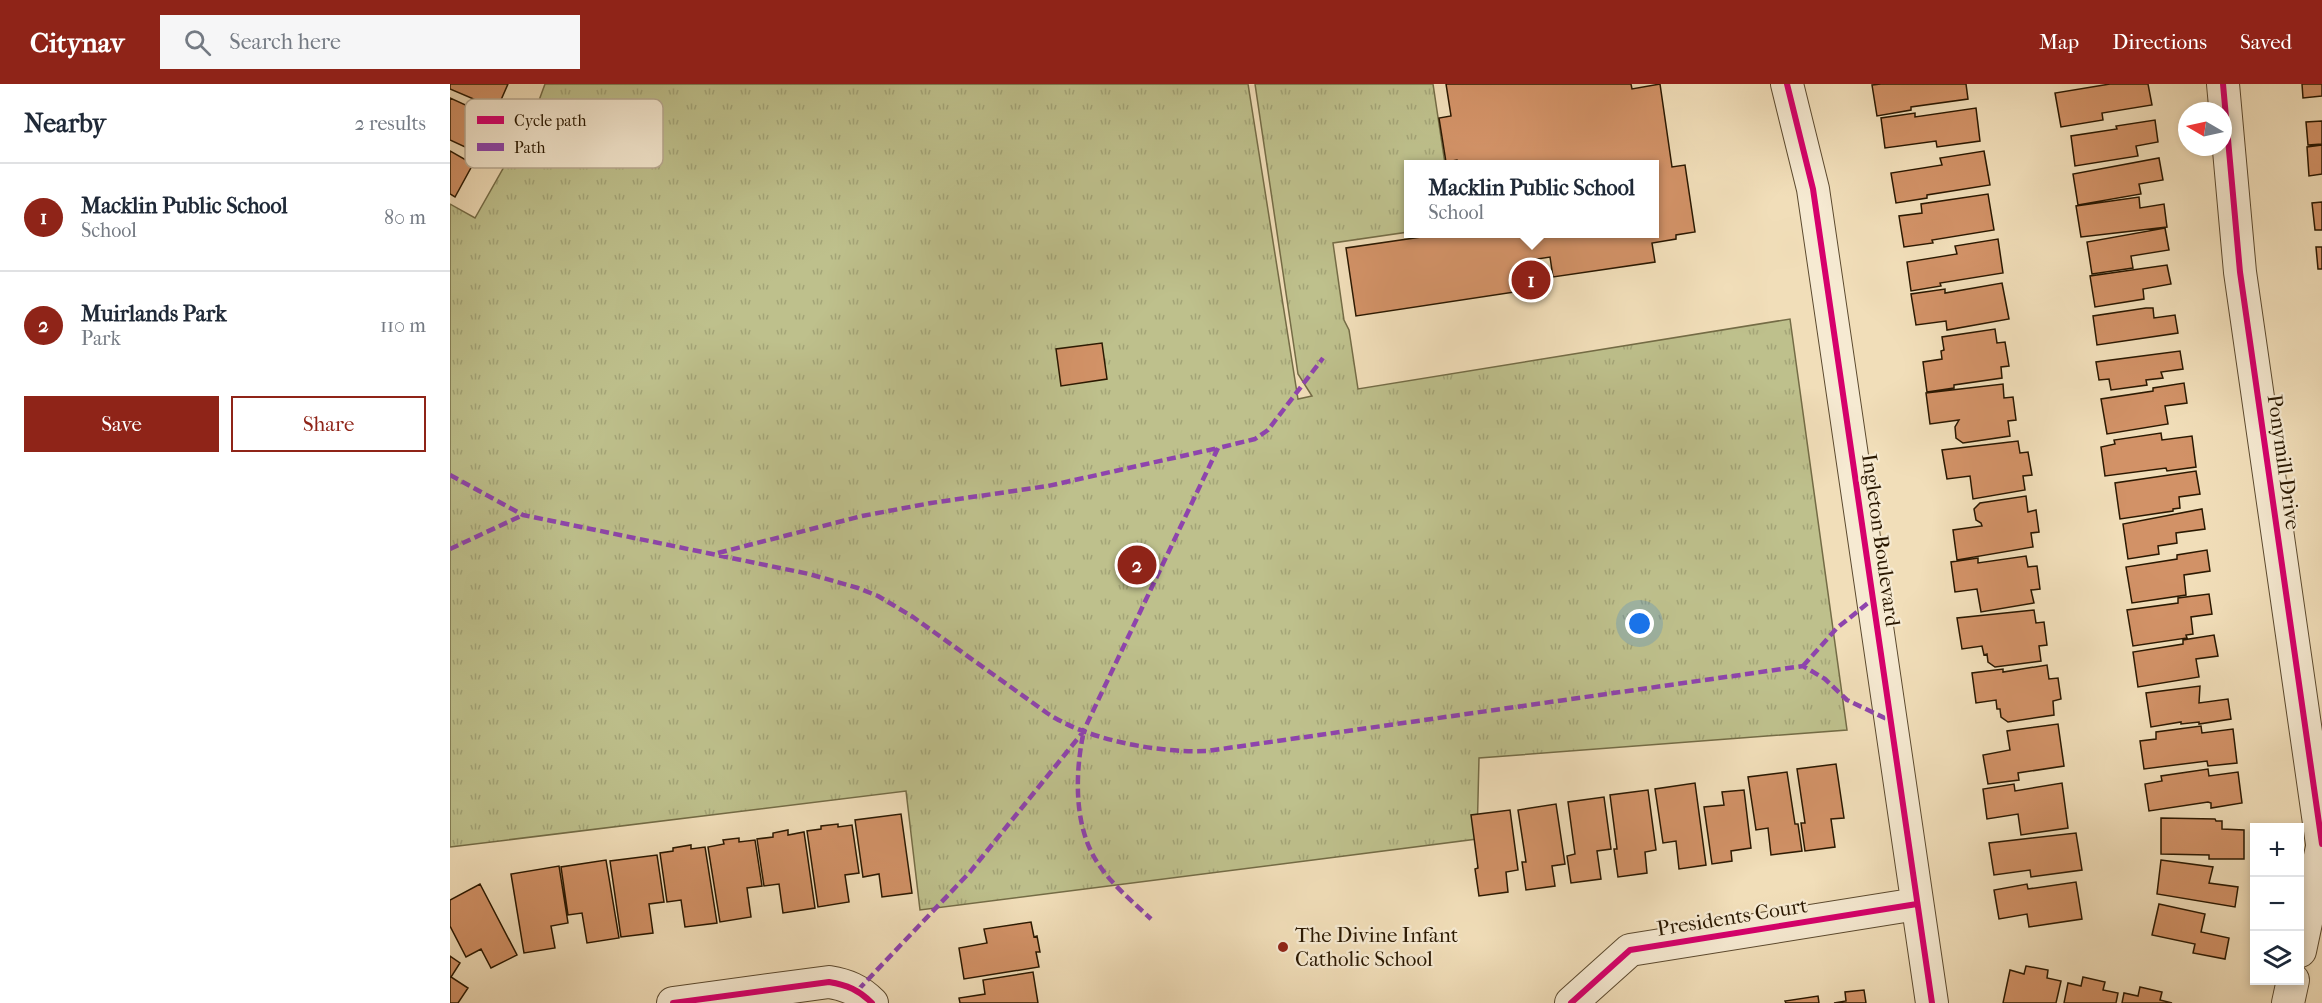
<!DOCTYPE html>
<html lang="en">
<head>
<meta charset="utf-8">
<style>
	:root { --surface:#fff; --page:#f6f6f7; --text:#1f2937; --muted:#747a83; --line:#e0e1e3; --accent:#8f2418 }
	body { margin:0; font-family:"IM FELL French Canon",serif; background:var(--page); color:var(--text) }
	.controls { position:absolute; right:18px; bottom:18px; display:grid; overflow:hidden; border-radius:0px; box-shadow:0 3px 9px #0003 }
	.controls button { width:54px; height:54px; display:grid; place-items:center; padding:0; border:0; border-bottom:2px solid var(--line); background:var(--surface); color:var(--text); font:30px sans-serif }
	.compass { position:absolute; left:1728px; top:18px; width:54px; height:54px; border-radius:50%; background:var(--surface); box-shadow:0 3px 9px #0003; rotate:279deg }
	.you { position:absolute; left:1190px; top:540px; width:21px; height:21px; margin:-15px; border:4px solid #fff; border-radius:50%; background:#1a73e8; box-shadow:0 0 0 9px #1a73e833 }
	.badge { display:grid; place-items:center; width:39px; height:39px; border-radius:50%; background:var(--accent); color:#fff; font-size:20px; font-weight:700 }
	.pin { position:absolute; translate:-50% -50%; border:3px solid #fff; box-shadow:0 2px 6px #0006 }
	.popup { position:absolute; left:954px; top:76px; width:255px; height:78px; box-sizing:border-box; display:grid; place-content:center; border-radius:0px; background:var(--surface); filter:drop-shadow(0 2px 4px #0005); font-size:20px; white-space:nowrap; color:var(--muted) }
	.popup b { font-size:22px; color:var(--text) }
	.popup::after { content:''; position:absolute; left:50%; top:100%; margin-left:-12px; border:12px solid transparent; border-top-color:var(--surface) }
	.list { margin:0; padding:0; list-style:none }
	h2 { display:flex; justify-content:space-between; align-items:center; height:78px; margin:0; padding:0 24px; font-size:26px }
	h2 small { font-size:20px; font-weight:400; color:var(--muted) }
	.list li { display:grid; grid-template-columns:39px 1fr auto; gap:18px; align-items:center; box-sizing:border-box; height:108px; padding:0 24px; border-top:2px solid var(--line) }
	.list b { display:block; font-size:22px; white-space:nowrap }
	.list p { margin:0; font-size:20px; white-space:nowrap; color:var(--muted) }
	.list em { font-size:20px; font-style:normal; color:var(--muted) }
	.actions { display:flex; gap:12px; padding:18px 24px }
	.actions a { flex:1; padding:14px 0; border:2px solid var(--accent); border-radius:0px; text-align:center; font-size:21px; color:var(--accent) }
	.actions .main { background:var(--accent); color:#fff }
	.icon { flex:none; width:33px; height:33px; fill:none; stroke:currentColor; stroke-width:2; stroke-linecap:round; stroke-linejoin:round }
	.map { position:relative; flex:none; width:1872px; height:919px; overflow:hidden }
	header { display:flex; align-items:center; gap:36px; box-sizing:border-box; height:84px; padding:0 30px; background:var(--accent); color:#fff }
	header strong { font-size:28px }
	nav { display:flex; gap:33px; margin-inline-start:auto; font-size:21px }
	.search { width:420px; height:54px; background:var(--page); display:flex; align-items:center; gap:15px; box-sizing:border-box; padding:0 21px; border-radius:0px; color:var(--muted); font-size:22px }
	main { display:flex }
	aside { flex:1; background:var(--surface) }
	.map>svg:first-child { display:block }
	.park { fill:url(#park-tufts); stroke:#746c46; stroke-width:1.5 }
	.building { fill:#d29267; stroke:#2a1801; stroke-width:1.5 }
	.lines { fill:none; stroke-linecap:round; stroke-linejoin:round }
	.minor-casing { stroke:#5c4a2f; stroke-width:34 }
	.minor { stroke:#f6ead2; stroke-width:32 }
	.quiet { stroke:#8e44ad; stroke-width:4.5; stroke-dasharray:9 4.5; stroke-linecap:butt }
	.cycleway-casing { stroke:#f6ead2; stroke-width:10 }
	.cycleway { stroke:#d6006c; stroke-width:6 }
	.poi-dot { fill:#8f2418; stroke:#f6ead2; stroke-width:2 }
	.labels { text-anchor:middle; dominant-baseline:central; stroke-width:4.5; stroke-linejoin:round; paint-order:stroke }
	.street-label { font-size:21px; fill:#2a1801; stroke:#f6ead2 }
	.poi-label { font-size:21px; fill:#2a1801; stroke:#f6ead2; text-anchor:start }
	.key { fill:#f6ead2; stroke:#b9ab93; stroke-width:1.5 }
	.key-label { font-size:16px; fill:#2a1801 }
</style>
</head>
<body>
<header>
<strong>Citynav</strong>
<div class="search"><svg class="icon" aria-label="search" viewBox="0 0 24 24"><circle cx="10" cy="10" r="6"/><path d="M15 15l6 6"/></svg>Search here</div>
<nav><a>Map</a><a>Directions</a><a>Saved</a></nav>
</header>
<main>
<aside>
<h2>Nearby<small>2 results</small></h2>
<ul class="list">
<li><span class="badge">1</span><div><b>Macklin Public School</b><p>School</p></div><em>80 m</em></li>
<li><span class="badge">2</span><div><b>Muirlands Park</b><p>Park</p></div><em>110 m</em></li>
</ul>
<div class="actions"><a class="main">Save</a><a>Share</a></div>
</aside>
<div class="map">
<svg width="1872" height="919" viewBox="0 0 1872 919">
	<defs>
		<pattern id="park-tufts" width="24" height="20" patternUnits="userSpaceOnUse" patternTransform="scale(1.5)"><rect width="24" height="20" fill="#bec08c"/><path d="M3 7l-1-3M5 7V3M7 7l1-3M15 17l-1-3M17 17v-4M19 17l1-3" fill="none" stroke="#a3a477"/></pattern>
	</defs>
	<rect width="100%" height="100%" fill="#f1deb9"/>
	<filter id="stains"><feTurbulence type="fractalNoise" baseFrequency=".00333" numOctaves="4"/><feColorMatrix values="0 0 0 0 .2 0 0 0 0 .09 0 0 0 0 .02 0 0 0 .5 -.17"/></filter>
	<radialGradient id="worn" r=".72"><stop offset=".6" stop-color="#630" stop-opacity="0"/><stop offset="1" stop-color="#630" stop-opacity=".3"/></radialGradient>
	<!-- park -->
	<path class="park" d="M95 0H798L848 315 862 312 848 290 805 0H983L995 80H958V148L883 159 894 236 899 246 908 305 1340 235 1397 646 1029 674 1027 755 470 826 456 707 0 763V120L25 134 84 30Z"/>
	<!-- building -->
	<path class="building" d="M0 0H58L47 25 0 5Z
		M996 0H1181L1182 5 1210 0 1222 83 1235 81 1245 148 1226 151V155L1202 159 1205 178 1103 193 1100 173 1074 177 1078 206 906 232 896 164 992 150H1204V80H1008L1007 76 996 78 989 34 1001 32Z
		M1431 0H1516L1518 15 1461 23V26L1427 32 1422 1Z
		M1660 0H1698L1702 21 1652 29 1653 36 1611 43 1605 9Z
		M1852 0H1872V12L1853 14Z
		M0 14 44 34 28 69 0 56Z
		M1526 24 1530 57 1487 63 1486 57 1435 64 1431 34 1465 29V33Z
		M1705 36 1708 58 1686 62 1688 72 1625 82 1621 52 1667 45 1666 42Z
		M1872 37V60L1858 61 1856 38Z
		M1872 61V90L1859 92 1857 63Z
		M0 67 23 80 5 113 0 110Z
		M1534 67 1540 101 1477 111V114L1446 119 1441 89 1492 81 1490 74Z
		M1709 74 1713 96 1689 100 1691 110 1628 121 1623 90Z
		M1538 110 1544 146 1482 156 1483 159 1454 163 1449 132 1472 129 1471 120Z
		M1689 113 1690 124 1714 120 1717 143 1631 153 1626 122Z
		M1872 118V146H1865L1862 119Z
		M1715 144 1719 166 1681 172 1683 184 1642 190 1637 158Z
		M1548 155 1553 189 1490 199 1491 202 1461 207 1457 178 1507 170 1505 162Z
		M1866 163H1872V185H1868Z
		M1717 181 1721 200 1693 205 1694 215 1645 223 1640 192Z
		M1552 199 1559 235 1497 246 1496 237 1466 241 1461 210 1495 205V209Z
		M1696 224H1703L1704 234 1725 231 1728 249 1647 261 1643 232Z
		M1545 245 1547 259 1555 258 1559 282 1551 283 1552 294 1504 301V304L1477 308 1473 278 1492 275 1491 267 1494 266 1492 253Z
		M652 259 657 295 611 302 606 265Z
		M1730 267 1733 285 1711 288 1713 294 1696 296 1697 301 1661 306 1659 295 1649 296 1646 278Z
		M1734 299 1737 319 1715 322 1718 340 1657 350 1651 315 1703 307V304Z
		M1553 300 1554 314 1563 313 1566 336 1558 337 1560 352 1513 359 1506 354 1505 343 1509 336 1480 340 1476 309Z
		M1711 349 1712 356 1742 352 1746 383 1717 387 1716 384 1655 392 1651 363 1665 360 1664 356Z
		M1568 357 1570 369 1578 368 1582 391 1573 392 1575 406 1523 415 1520 392 1497 395 1492 366Z
		M1746 387 1750 410 1729 413 1730 424 1723 425V427L1670 435 1665 399Z
		M1576 412 1578 428 1586 426 1589 448 1581 449 1583 463 1507 476 1503 446 1532 442 1531 439 1526 436 1524 425 1530 419Z
		M1752 425 1755 445 1726 449 1727 459 1708 462 1709 470 1678 475 1673 440Z
		M1757 466 1760 487 1734 491 1736 511 1682 519 1676 483 1727 475V471Z
		M1576 472 1578 483 1587 482 1590 505 1581 506 1584 519 1531 528 1527 505 1505 508 1501 478 1528 474V479Z
		M1759 510 1762 530 1741 533 1743 550 1736 551 1737 554 1683 562 1677 526 1728 519V514Z
		M1584 526 1586 539 1594 538 1597 561 1589 562 1591 577 1545 583 1538 578 1537 570 1534 571 1532 562 1512 565 1507 534Z
		M1764 551 1768 572 1746 575 1749 593 1688 603 1683 568 1733 560V556Z
		M1597 581 1599 595 1608 594 1611 615 1603 617 1604 631 1558 638 1551 633 1550 625H1547L1546 616 1526 619 1522 589 1553 585V588Z
		M1750 602 1749 619 1778 615 1781 635 1749 640V638L1731 640V638L1701 643 1696 609Z
		M1608 640 1614 682 1568 689 1569 696 1538 700 1533 671 1560 666 1557 647Z
		M1751 642 1752 649 1783 645 1787 679 1758 682 1757 677 1694 685 1690 657 1706 655V648Z
		M1386 680 1394 734 1381 735 1385 763 1355 767 1351 739H1355L1347 685Z
		M1758 685 1759 692 1788 688 1792 719 1761 724V719L1758 718 1699 727 1695 700 1712 697 1711 692Z
		M1337 688 1345 740H1348L1352 767 1321 771 1318 744 1306 746 1298 693Z
		M1245 699 1256 781 1229 785 1226 757 1213 759 1205 705Z
		M1612 699 1618 744 1571 751 1568 730 1537 735 1533 705 1564 700 1565 707Z
		M1198 706 1206 766 1195 768 1197 789 1168 793 1164 765H1167L1160 711Z
		M1294 706 1301 764 1281 767 1282 777 1262 780 1254 723 1274 721 1272 708Z
		M1154 713 1161 765 1147 767 1151 795 1121 799 1117 772 1125 770 1118 718Z
		M1106 720 1115 780 1102 782 1105 802 1076 806 1072 778H1076L1068 726Z
		M1060 726 1068 786 1056 788 1058 808 1029 812 1025 785 1028 784 1021 731Z
		M451 730 462 809 432 813 429 790 413 793 405 736Z
		M1711 734 1765 735 1766 737H1772V745L1794 746V775H1759V771L1711 770Z
		M388 740V743L402 741 409 789 395 791 399 818 368 823 357 747 371 745V742Z
		M338 746V751L354 748 365 824 333 829 329 800 314 802 307 755 323 753V749Z
		M1626 749 1632 786 1581 793 1580 786 1544 791 1539 759Z
		M289 754V758L305 756 312 802 297 804 301 833 270 838 258 763 274 760 273 756Z
		M241 761V765L255 763 267 839 235 843 231 816 217 818 210 769 223 767V764Z
		M207 771 214 818 199 820 203 849 171 853 160 777Z
		M156 776 169 854 137 859 132 829 118 831 111 783Z
		M1711 776 1763 783 1759 799 1788 803 1785 823 1707 810Z
		M109 782 118 839 101 842 105 864 74 869 61 790Z
		M1626 798 1632 835 1579 843 1577 830 1549 835 1544 806 1577 800 1578 805Z
		M30 800 67 871 41 884 31 865 16 873 0 842V816Z
		M1709 820 1755 830 1751 848 1779 854 1775 875 1743 869 1745 860 1702 851Z
		M581 838 584 853 587 852 590 868H586L589 883 514 895 509 864 537 859 534 845Z
		M0 872 10 879 1 893 18 904 8 919H0Z
		M1576 882 1598 886 1597 894 1611 897 1606 919H1553L1560 886 1574 890Z
		M583 888 588 919H510L509 914 535 910 533 896Z
		M1633 893 1655 898 1653 906 1668 909 1666 919H1614L1618 899 1631 902Z
		M1690 903 1712 908 1710 916 1722 919H1672L1674 909 1688 912Z
		M1414 906 1416 919H1384L1396 917 1395 908Z
		M1368 912 1369 919H1336L1335 917Z"/>
	<g class="lines">
		<!-- minor casing -->
		<g class="minor-casing">
			<path id="minor" d="M1337 0 1363 105 1482 919
				M1773 0 1790 188 1872 760
				M1850 867 1872 763
				M223 919 379 898C397 901 409 906 422 919
				M1121 919 1180 866 1467 820
				M1838 919 1843 896"/>
		</g>
		<!-- minor -->
		<use href="#minor" class="minor"/>
		<!-- quiet -->
		<path class="quiet" d="M0 391 73 431 359 490 408 504 428 512 463 533 597 629C637 656 708 669 757 667L1353 582 1375 595 1397 616 1441 637
			M0 465 73 431
			M268 469 412 432 481 419 598 402 768 364
			M1353 582 1387 544 1423 515
			M633 651C625 691 624 742 647 778 661 800 682 817 701 835
			M408 906 520 788 633 648 768 364 805 355 818 346 873 274"/>
		<!-- cycleway casing -->
		<g class="cycleway-casing">
			<path id="cycleway" d="M1337 0 1363 105 1482 919
				M1773 0 1790 188 1872 760
				M223 919 379 898C397 901 409 906 422 919
				M1121 919 1180 866 1467 820"/>
		</g>
		<!-- cycleway -->
		<use href="#cycleway" class="cycleway"/>
	</g>
	<!-- markers -->
	<circle class="poi-dot" cx="833" cy="863" r="6"/>
	<g class="labels">
		<!-- street labels -->
		<g class="street-label">
			<text transform="translate(1834 378) rotate(82)">Ponymill Drive</text>
			<text transform="translate(1431 456) rotate(82)">Ingleton Boulevard</text>
			<text transform="translate(1282 833) rotate(-9)">Presidents Court</text>
		</g>
		<!-- poi labels -->
		<g class="poi-label">
			<text x="845" y="851">The Divine Infant<tspan x="845" dy="24">Catholic School</tspan></text>
		</g>
	</g>
	<!-- legend -->
	<rect x="15" y="15" width="198" height="69" rx="9" class="key"/>
	<rect x="27" y="32" width="27" height="8" fill="#d6006c"/>
	<rect x="27" y="59" width="27" height="8" fill="#8e44ad"/>
	<g class="key-label">
		<text x="64" y="42">Cycle path</text>
		<text x="64" y="69">Path</text>
	</g>
	<rect width="100%" height="100%" filter="url(#stains)"/>
	<rect width="100%" height="100%" fill="url(#worn)"/>
</svg>
<div class="controls">
<button>+</button>
<button>−</button>
<button><svg class="icon" aria-label="layers" viewBox="0 0 24 24"><path d="M12 4l9 5-9 5-9-5zM3 14l9 5 9-5"/></svg></button>
</div>
<svg class="compass" viewBox="-18 -18 36 36"><path d="M0-13l5 13h-10z" fill="#e53935"/><path d="M0 13l5-13h-10z" fill="#747a83"/></svg>
<div class="you"></div>
<div class="pin badge" style="left:1081px;top:196px">1</div>
<div class="popup"><b>Macklin Public School</b>School</div>
<div class="pin badge" style="left:687px;top:481px">2</div>
</div>
</main>
</body>
</html>
